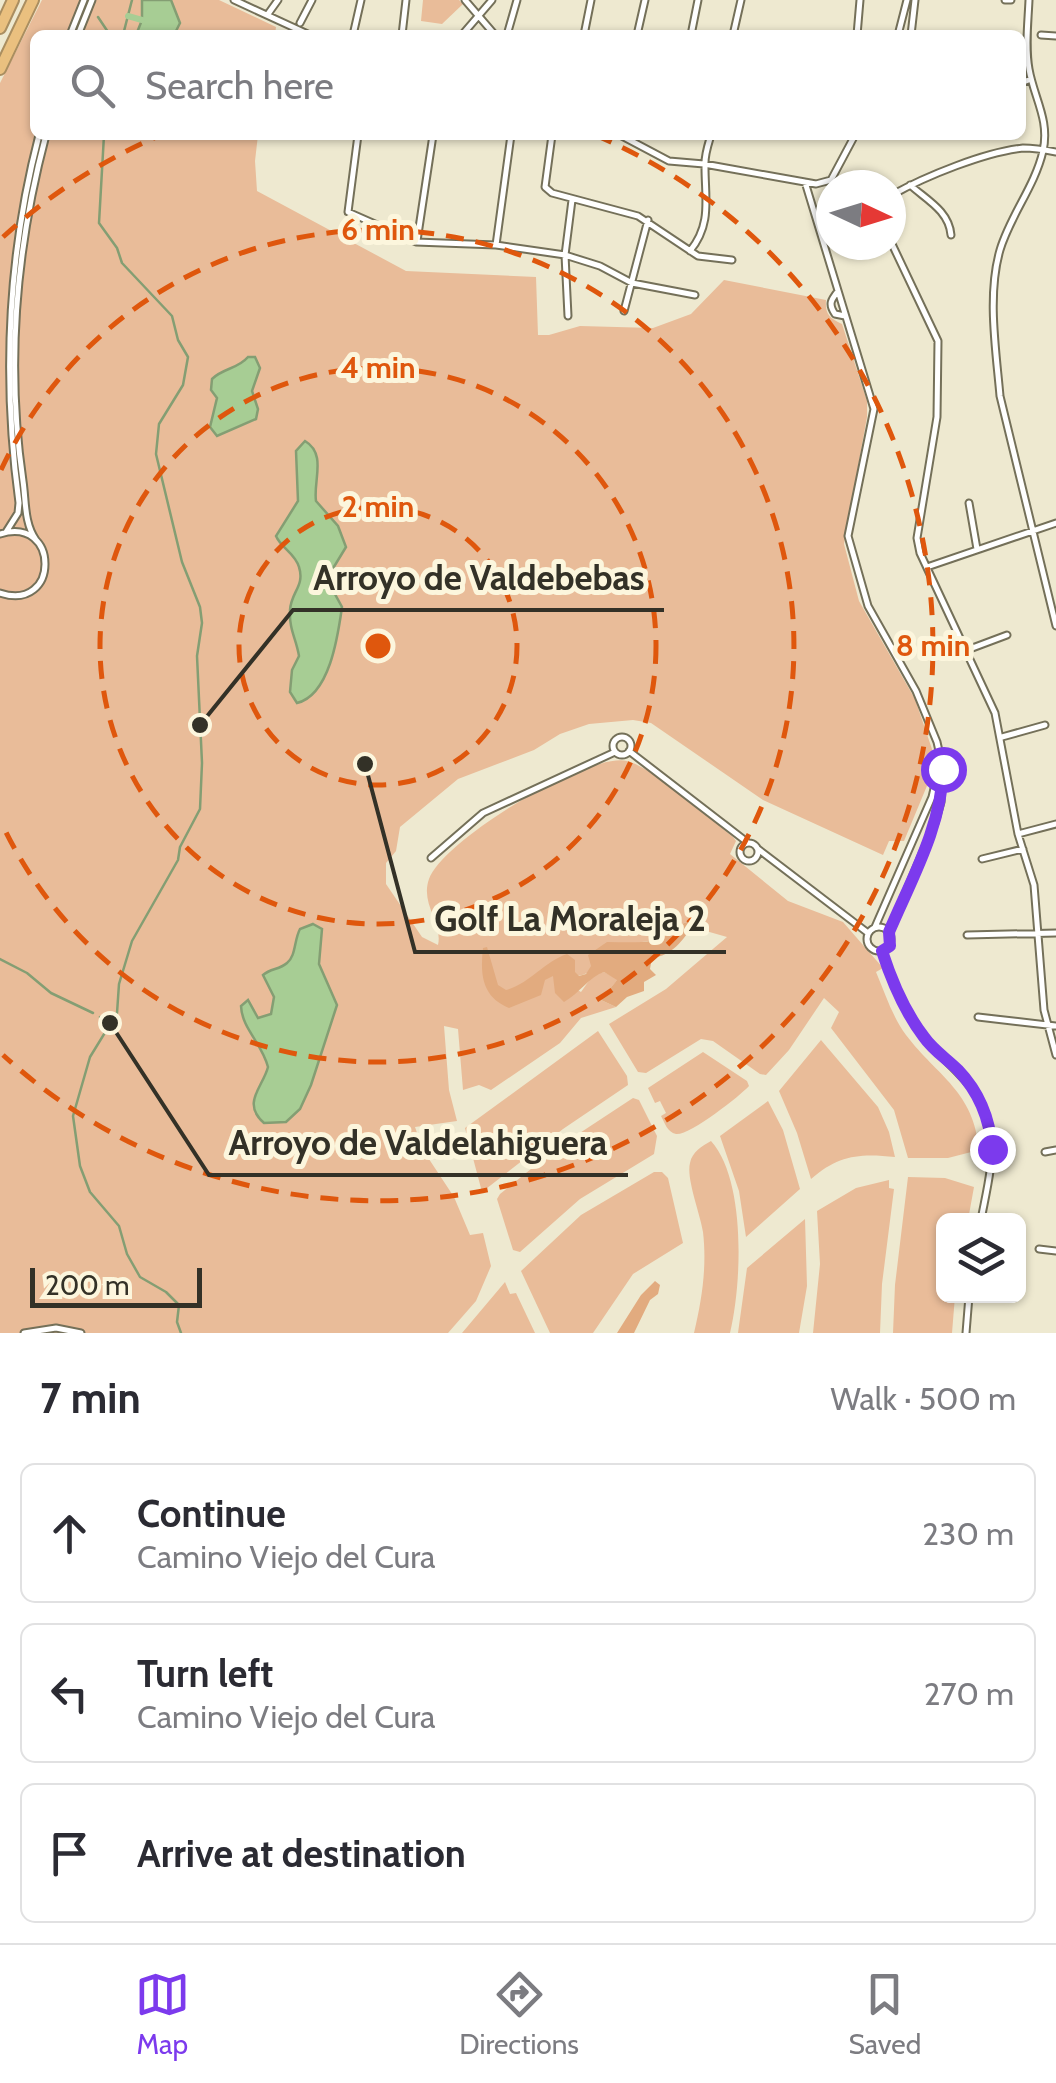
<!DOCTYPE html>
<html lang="en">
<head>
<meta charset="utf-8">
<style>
	:root { --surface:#fff; --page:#f7f7f7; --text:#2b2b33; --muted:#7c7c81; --line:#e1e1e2; --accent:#7c3aed }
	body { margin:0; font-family:Cabin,sans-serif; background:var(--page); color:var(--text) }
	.controls { position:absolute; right:30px; bottom:30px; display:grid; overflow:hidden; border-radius:15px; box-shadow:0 2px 8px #0004 }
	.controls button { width:90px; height:90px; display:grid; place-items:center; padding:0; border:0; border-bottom:2px solid var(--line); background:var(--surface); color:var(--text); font:50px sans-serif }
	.compass { position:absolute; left:816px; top:170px; width:90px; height:90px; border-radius:50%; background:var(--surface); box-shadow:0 2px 8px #0004; rotate:94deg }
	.scale { position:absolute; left:30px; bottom:25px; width:172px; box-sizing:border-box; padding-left:10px; border:5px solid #333127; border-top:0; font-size:28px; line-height:35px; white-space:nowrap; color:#333127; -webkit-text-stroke:8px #fcf6dd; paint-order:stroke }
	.stop { position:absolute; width:30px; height:30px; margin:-22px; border:8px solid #7c3aed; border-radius:50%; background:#fff }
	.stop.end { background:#7c3aed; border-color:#fff; box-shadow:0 2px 10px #0008 }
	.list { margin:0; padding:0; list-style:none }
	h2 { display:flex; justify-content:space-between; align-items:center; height:130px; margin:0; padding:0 40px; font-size:42px }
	h2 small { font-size:32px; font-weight:400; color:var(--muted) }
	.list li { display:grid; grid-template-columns:65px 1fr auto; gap:30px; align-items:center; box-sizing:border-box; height:140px; margin:0 20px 20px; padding:0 20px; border:2px solid var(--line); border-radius:15px }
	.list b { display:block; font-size:38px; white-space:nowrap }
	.list p { margin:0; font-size:32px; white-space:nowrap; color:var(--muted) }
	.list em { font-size:32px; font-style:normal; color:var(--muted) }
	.icon { flex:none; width:55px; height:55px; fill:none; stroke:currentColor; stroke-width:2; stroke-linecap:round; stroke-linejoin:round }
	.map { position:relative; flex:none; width:1056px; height:1333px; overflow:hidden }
	.search { position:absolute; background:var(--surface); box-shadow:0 2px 8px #0004; left:30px; right:30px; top:30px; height:110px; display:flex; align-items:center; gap:25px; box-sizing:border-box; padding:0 35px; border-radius:15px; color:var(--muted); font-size:38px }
	.sheet { height:610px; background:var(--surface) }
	nav { display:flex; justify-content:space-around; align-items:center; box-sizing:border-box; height:140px; border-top:2px solid var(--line); background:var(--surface); font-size:28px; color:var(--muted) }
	nav a { display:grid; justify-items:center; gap:5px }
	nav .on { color:var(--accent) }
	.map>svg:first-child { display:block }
	.green { fill:#e9bc99 }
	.forest { fill:#e2ab7f }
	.water { fill:#a7cd94; stroke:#849e73; stroke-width:2.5 }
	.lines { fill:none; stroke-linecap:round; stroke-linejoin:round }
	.stream { stroke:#849e73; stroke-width:2.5 }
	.canal { stroke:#a7cd94; stroke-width:6 }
	.minor-casing { stroke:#747059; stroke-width:9 }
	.motorway-casing { stroke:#aa8e60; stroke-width:14 }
	.minor { stroke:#fff; stroke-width:5 }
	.motorway { stroke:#eac07f; stroke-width:10 }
	.route { stroke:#7c3aed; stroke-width:12 }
	.ring { fill:none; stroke:#df570d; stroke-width:5; stroke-dasharray:18 12 }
	.centre { fill:#df570d; stroke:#fcf6dd; stroke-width:5 }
	.ring-label { font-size:30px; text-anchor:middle; font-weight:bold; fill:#df570d; stroke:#fcf6dd; stroke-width:10; stroke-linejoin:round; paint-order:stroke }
	.leader { fill:none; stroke:#333127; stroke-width:4 }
	.callout-dot { fill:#333127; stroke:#fcf6dd; stroke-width:4 }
	.callout-label { font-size:35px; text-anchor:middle; font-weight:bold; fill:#333127; stroke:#fcf6dd; stroke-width:10; stroke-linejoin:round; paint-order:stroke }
</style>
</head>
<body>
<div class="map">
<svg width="1056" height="1333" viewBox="0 0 1056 1333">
	<rect width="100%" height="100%" fill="#eee9d0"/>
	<!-- green -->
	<path class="green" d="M42 0H219L276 27 275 35H35V135H258L255 161 257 191 406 271 536 277 538 335H549L580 326 653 328 691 314 724 280 826 300C825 314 829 318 842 324L867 401V417L844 544 859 601 915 699 934 755V769L904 841H889L883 855 763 800 651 723 633 720 589 724 560 734 534 750 458 779 400 827 396 851 386 863V884L422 937 438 945C443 923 420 904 429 879 443 840 588 752 627 761 656 769 708 817 733 837L736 841 730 854 788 901 843 922 883 968 876 972C885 993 892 1016 906 1035 938 1077 974 1091 979 1150L948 1158H908L894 1110 831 1028 839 1012 824 998 789 1050 766 1075 760 1074 713 1041 701 1039 646 1073 638 1072 609 1024 666 989 727 937 692 927 695 922 692 920 656 934 653 941C619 942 615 959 587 973 578 978 564 976 554 976L581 992 593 975 604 972 618 979 601 1000 616 1007 581 1018 560 1043 491 1090 479 1085 463 1090 458 1029 444 1026 449 1090 457 1121 415 1127 423 1150 454 1197 470 1235 483 1233 491 1266 476 1301 448 1333H0V83Z
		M423 0H459L463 4 442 24 421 21Z
		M598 1031 627 1076 628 1085 563 1129 482 1192 465 1128Z
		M821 1040 878 1107 889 1132 895 1157C860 1153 838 1155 811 1179L797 1133 779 1091Z
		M703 1052 747 1081 749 1086C740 1096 689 1136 676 1134 667 1132 665 1123 661 1116L666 1113 660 1101 655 1103 648 1088Z
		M633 1098 639 1100 657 1136 654 1154 580 1199 520 1252 513 1250 497 1199 500 1194 557 1148Z
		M768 1101 783 1130 800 1189 746 1237 739 1191 720 1136Z
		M711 1141C746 1180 742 1283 730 1333H694C702 1299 707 1267 703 1232 700 1213 686 1178 690 1163 692 1152 702 1146 711 1141Z
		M654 1172H662L668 1178 683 1243 633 1274 593 1333H550L521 1271 581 1215Z
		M908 1177 945 1178 974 1187 968 1220H944V1296H955L952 1333H893L895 1285Z
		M889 1180V1188L894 1189 882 1284 880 1333H813L820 1264 817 1211 856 1188Z
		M805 1219 807 1286 799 1333H738L747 1268Z
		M505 1282 510 1294 516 1293 535 1333H462Z"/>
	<!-- forest -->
	<path class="forest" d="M692 920 695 923C683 940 672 956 652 958L650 969 656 975 644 982V991L627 997 616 1007 601 1000 617 980 604 972C589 977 580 993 564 1002L555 993 553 976 545 980 541 995 509 1008C482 997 480 975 483 948L487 947 498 985 506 990C529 984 544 962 567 954L575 960V972L579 976 586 974 591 966 588 955 607 942C623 942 637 943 653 941L656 934Z
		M655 1281 660 1285 658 1294 650 1300 634 1333H617L641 1295Z"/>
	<!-- water -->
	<path class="water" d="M142 0H171L180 23 174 35H136L142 20Z
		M248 357H255L260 368 252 391 258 409 256 419 217 436 210 427 217 398 211 390 212 379C223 368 238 369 248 357Z
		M305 441C327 454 313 481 316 501L338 526 346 547 332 570 330 585 342 607C338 635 330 695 297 703L290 692 292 670 299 656C296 638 289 630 290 610 291 592 305 586 299 567 295 553 281 548 276 536L298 501 296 451Z
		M313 924 322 929 319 964 337 1005 311 1085 300 1109 286 1122 264 1123C241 1103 263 1087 268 1067 262 1043 242 1029 241 1006L248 1000 258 1018 271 1014 274 997 263 975C271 968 279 970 287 963 296 956 294 940 300 929Z"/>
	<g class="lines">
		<!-- stream -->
		<path class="stream" d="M98 17 110 35
			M123 35 132 0
			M104 135 99 223 117 248 122 263 172 316 178 340 188 357 183 385 159 424 156 454 182 562 200 607 202 623 197 656 202 763 200 809 180 847 178 860 132 941 119 984 117 1013 90 1057 73 1116 80 1166 90 1192 119 1226 127 1254 140 1277 166 1292 179 1305 177 1322 181 1333
			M0 959 27 973 51 993 93 1013
			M100 1017 109 1023"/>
		<!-- canal -->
		<path class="canal" d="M128 16 142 20"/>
		<!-- minor casing -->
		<g class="minor-casing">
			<path id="minor" d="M234 0 310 35
				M465 0 495 35
				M1005 0H1011
				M1029 0C1028 23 1025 46 1029 69 1034 98 1050 120 1043 151 1035 186 1010 216 1000 250 987 295 996 350 1000 396L1056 626
				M268 14 278 0
				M300 23 312 0
				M70 35 84 0
				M78 35 92 0
				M353 35 361 0
				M402 35 406 0
				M462 35 492 0
				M507 35 517 0
				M584 35 591 0
				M637 35 645 0
				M691 35 698 0
				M733 35 741 0
				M857 35 860 0
				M898 35 907 0
				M911 35 915 0
				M1041 35 1056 36
				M1021 83 1031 79
				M358 135 348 212 416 242 496 245 565 255 600 266 632 283 695 295
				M552 135 545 187 552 193 638 216 698 256 732 260
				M620 135 669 161 704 164 816 184 831 180 855 135
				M805 182 874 409 848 536 868 606 916 691 937 742 943 769 941 802 935 823 889 932
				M910 185C927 200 949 211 951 235
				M891 202 892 195C926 176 985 152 1023 148 1034 148 1046 150 1056 152
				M417 241 433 135
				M891 242 938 341 937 417 917 538 920 553 995 713 1018 834 1034 885 1044 1010 1056 1055
				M496 245 511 135
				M690 251C712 224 705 199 705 167 704 156 708 145 711 135
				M838 291C831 300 828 304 835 314L845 316
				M624 311 648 220
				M568 316 565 255 572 200
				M969 503 977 549
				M6 532 18 513 19 503C2 378 7 258 39 135
				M0 534C60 515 60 613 0 593
				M36 540C24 523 26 501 23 481 6 365 16 248 46 135
				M927 567 1056 523
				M967 650 1007 635
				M613 746a9 9 0 1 1 18 0a9 9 0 1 1-18 0Z
				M1002 737 1045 725
				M629 751 747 842
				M1018 834 1056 824
				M740 852a9 9 0 1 1 18 0a9 9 0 1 1-18 0Z
				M758 849 868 933
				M431 858 483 813 615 752
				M982 859 1023 849
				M867 939a12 12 0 1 1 24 0a12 12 0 1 1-24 0Z
				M875 927 932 797 939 767
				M967 935 1056 933
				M882 951C892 983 905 1016 927 1041 955 1073 985 1089 991 1136 994 1163 986 1193 981 1220
				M978 1017 1056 1026
				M1045 1152 1056 1150
				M1039 1249 1056 1251
				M24 1333 56 1328 81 1333
				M966 1333 969 1296"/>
		</g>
		<!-- motorway casing -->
		<g class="motorway-casing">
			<path id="motorway" d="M0 28 13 0
				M0 69 33 0"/>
		</g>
		<!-- minor -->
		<use href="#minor" class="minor"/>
		<!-- motorway -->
		<use href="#motorway" class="motorway"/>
	</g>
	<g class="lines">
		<!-- route -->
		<path class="route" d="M943 769C942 826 911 880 889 932L890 946 882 951C892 982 904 1011 924 1037 933 1050 947 1059 958 1070 979 1092 990 1120 992 1149"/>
	</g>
	<!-- distance rings -->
	<g class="ring">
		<circle cx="378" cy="646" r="139"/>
		<circle cx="378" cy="646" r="278"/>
		<path d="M1 470A416 416 0 1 1 1 822"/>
		<path d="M3 237A555 555 0 0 1 161 135M595 135A555 555 0 1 1 3 1055"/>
	</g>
	<circle cx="378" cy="646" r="15" class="centre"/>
	<g class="ring-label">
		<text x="378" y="240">6 min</text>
		<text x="378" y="378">4 min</text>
		<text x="378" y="517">2 min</text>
		<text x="933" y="656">8 min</text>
	</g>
	<!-- callouts -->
	<path class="leader" d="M200 725L293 610H664M365 764L415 952H726M110 1023L209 1175H628"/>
	<g class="callout-dot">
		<circle cx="200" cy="725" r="10"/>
		<circle cx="365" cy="764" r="10"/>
		<circle cx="110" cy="1023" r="10"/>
	</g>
	<g class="callout-label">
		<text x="479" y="590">Arroyo de Valdebebas</text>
		<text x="570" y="931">Golf La Moraleja 2</text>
		<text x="418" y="1155">Arroyo de Valdelahiguera</text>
	</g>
</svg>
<div class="controls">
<button><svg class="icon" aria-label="layers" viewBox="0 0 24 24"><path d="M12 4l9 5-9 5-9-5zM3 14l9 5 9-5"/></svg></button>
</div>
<svg class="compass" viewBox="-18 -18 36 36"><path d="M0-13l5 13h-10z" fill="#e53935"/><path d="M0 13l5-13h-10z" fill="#7c7c81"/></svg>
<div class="scale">200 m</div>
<div class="stop" style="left:943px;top:769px"></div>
<div class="stop end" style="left:992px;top:1149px"></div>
<div class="search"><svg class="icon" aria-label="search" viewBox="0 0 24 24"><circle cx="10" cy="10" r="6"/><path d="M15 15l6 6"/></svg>Search here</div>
</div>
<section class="sheet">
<h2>7 min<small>Walk · 500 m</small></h2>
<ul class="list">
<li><svg class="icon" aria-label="ahead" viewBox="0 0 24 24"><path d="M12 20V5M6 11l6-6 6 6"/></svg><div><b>Continue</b><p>Camino Viejo del Cura</p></div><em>230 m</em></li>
<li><svg class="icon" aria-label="left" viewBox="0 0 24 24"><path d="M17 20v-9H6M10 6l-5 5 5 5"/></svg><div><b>Turn left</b><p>Camino Viejo del Cura</p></div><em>270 m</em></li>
<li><svg class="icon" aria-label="arrive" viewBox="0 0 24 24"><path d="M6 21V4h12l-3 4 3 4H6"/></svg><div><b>Arrive at destination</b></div></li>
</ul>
</section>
<nav>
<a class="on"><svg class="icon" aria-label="map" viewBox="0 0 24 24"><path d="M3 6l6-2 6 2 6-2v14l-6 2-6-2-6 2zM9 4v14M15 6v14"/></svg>Map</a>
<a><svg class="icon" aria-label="directions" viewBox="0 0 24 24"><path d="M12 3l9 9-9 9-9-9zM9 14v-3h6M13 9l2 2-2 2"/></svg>Directions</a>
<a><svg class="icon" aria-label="saved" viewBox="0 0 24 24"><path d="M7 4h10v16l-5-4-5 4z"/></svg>Saved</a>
</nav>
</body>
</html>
